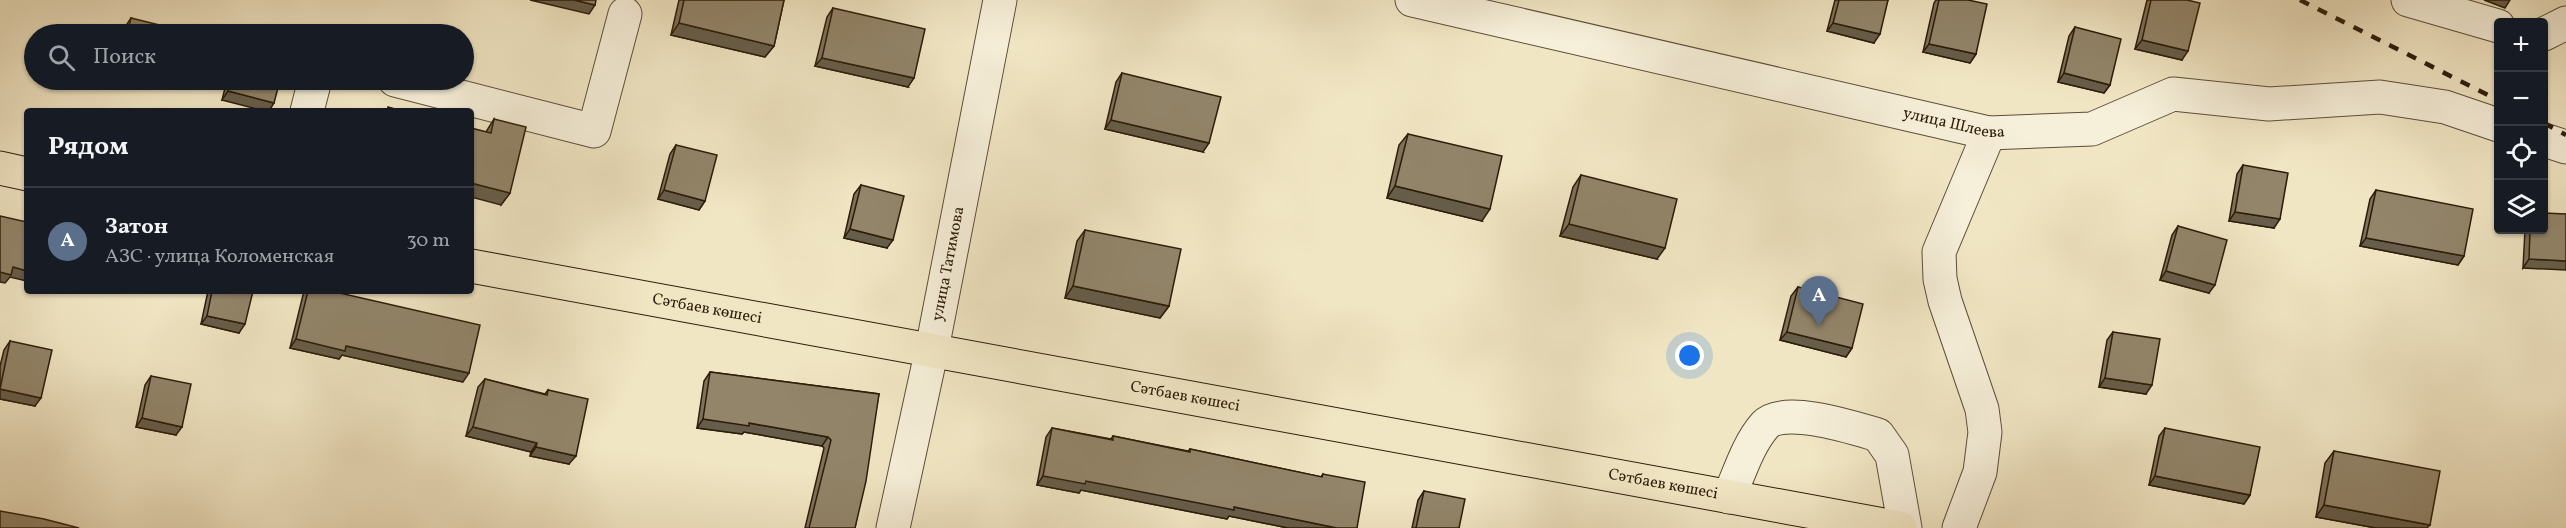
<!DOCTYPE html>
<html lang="ru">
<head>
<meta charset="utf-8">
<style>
	:root { --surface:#171b24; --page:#20242c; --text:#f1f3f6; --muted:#9ea1a6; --line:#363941; --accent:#c59692 }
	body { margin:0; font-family:Vollkorn,serif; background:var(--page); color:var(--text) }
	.controls { position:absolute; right:18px; top:18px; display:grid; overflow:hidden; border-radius:6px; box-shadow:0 2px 4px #0004 }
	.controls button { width:54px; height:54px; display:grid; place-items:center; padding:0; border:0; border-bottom:2px solid var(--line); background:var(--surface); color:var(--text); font:30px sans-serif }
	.you { position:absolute; left:1690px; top:356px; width:21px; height:21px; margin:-15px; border:4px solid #fff; border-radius:50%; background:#1a73e8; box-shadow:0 0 0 9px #1a73e833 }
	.badge { display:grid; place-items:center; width:39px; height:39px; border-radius:50%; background:var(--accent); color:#fff; font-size:20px; font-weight:700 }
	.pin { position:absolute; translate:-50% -50px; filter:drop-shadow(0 2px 3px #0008) }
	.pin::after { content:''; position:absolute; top:32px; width:21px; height:18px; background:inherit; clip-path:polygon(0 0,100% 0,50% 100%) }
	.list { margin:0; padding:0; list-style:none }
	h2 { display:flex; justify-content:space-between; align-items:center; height:78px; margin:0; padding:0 24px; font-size:26px }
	h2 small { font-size:20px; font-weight:400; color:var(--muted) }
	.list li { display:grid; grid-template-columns:39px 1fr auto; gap:18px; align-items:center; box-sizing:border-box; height:108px; padding:0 24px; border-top:2px solid var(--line) }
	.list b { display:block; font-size:22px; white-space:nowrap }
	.list p { margin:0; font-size:20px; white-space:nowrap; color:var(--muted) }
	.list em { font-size:20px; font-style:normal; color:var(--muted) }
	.icon { flex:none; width:33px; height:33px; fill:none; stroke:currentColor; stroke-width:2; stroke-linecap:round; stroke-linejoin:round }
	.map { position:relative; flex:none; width:2566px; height:528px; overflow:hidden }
	.search { position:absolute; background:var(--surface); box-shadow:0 2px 4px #0004; left:24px; top:24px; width:450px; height:66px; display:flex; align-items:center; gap:15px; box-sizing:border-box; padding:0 21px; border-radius:33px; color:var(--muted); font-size:22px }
	.panel { position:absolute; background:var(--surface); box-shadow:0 2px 4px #0004; left:24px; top:108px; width:450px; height:186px; border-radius:6px }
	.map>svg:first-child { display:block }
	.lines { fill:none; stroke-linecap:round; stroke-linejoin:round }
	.minor-casing { stroke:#5d4e38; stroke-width:35 }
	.major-casing { stroke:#2c1c09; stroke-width:35 }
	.minor { stroke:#f6efd9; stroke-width:33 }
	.major { stroke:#f1e6c4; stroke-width:33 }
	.rail { stroke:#2c1c09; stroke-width:4.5; stroke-dasharray:10 10; stroke-linecap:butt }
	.wall { fill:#7e725b; stroke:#2c1c09; stroke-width:1.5 }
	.shaded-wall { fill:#665d4a; stroke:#2c1c09; stroke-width:1.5 }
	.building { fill:#92856a; stroke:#2c1c09; stroke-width:1.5 }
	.labels { text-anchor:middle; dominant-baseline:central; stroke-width:6; stroke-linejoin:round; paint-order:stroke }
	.street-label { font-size:16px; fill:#2c1c09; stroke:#f6efd9 }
</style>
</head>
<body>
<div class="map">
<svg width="2566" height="528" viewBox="0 0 2566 528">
	<rect width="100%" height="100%" fill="#f1e6c4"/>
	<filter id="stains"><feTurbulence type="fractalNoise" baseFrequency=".00333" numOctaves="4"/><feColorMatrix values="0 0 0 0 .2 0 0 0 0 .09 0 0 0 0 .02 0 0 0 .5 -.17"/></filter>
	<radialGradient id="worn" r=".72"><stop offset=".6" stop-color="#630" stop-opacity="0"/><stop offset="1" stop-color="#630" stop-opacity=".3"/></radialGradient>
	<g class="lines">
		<!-- minor casing -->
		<g class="minor-casing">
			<g id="minor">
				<path id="s1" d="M1412 0 1989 133 2092 129 2173 94 2269 104 2380 97 2445 107 2498 125"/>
				<path d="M2408 0 2498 26"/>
				<path d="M2544 34 2566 23"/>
				<path d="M395 80 594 131 625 14"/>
				<path d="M307 111 315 80"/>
				<path d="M2544 140 2566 147"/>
				<path d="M1729 497C1739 474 1748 444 1765 425 1783 405 1854 428 1878 435L1892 455 1905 528"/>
				<path id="s2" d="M893 528 932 349 1000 0"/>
				<path d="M1959 528 1980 472 1985 432 1982 409 1945 301 1940 279 1939 252 1989 133"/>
			</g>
		</g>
		<!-- major casing -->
		<g class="major-casing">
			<g id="major">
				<path d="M0 168 27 174"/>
				<path id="s3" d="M471 266 1900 528"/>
			</g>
		</g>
		<!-- minor -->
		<use href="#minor" class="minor"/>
		<!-- major -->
		<use href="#major" class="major"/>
		<!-- rail -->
		<path class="rail" d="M2300 0 2498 100
			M2544 123 2566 135"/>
	</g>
	<!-- wall -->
	<path class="wall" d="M679 0H784L774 46 765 57 671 35Z
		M1835 0H1888L1874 43 1827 31Z
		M1936 0H1968L1976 54 1970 63 1923 52 1934 3Z
		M2147 0H2187L2182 60 2135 49Z
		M833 8 908 87 815 66 827 17Z
		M131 18 175 34H123L125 27Z
		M2075 27 2110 85 2104 93 2058 82 2069 36Z
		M1122 73 1203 152 1105 129 1116 82Z
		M227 80H280L222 100Z
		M494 119 510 193 501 205 486 132Z
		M1408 134 1482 221 1387 198 1399 145Z
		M676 145 705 201 699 210 658 199 670 154Z
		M2243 165 2274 228 2229 221 2237 174Z
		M1581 175 1657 259 1560 236 1573 187Z
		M861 185 887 248 844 238 854 194Z
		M2376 190 2464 256 2458 265 2360 246 2370 199Z
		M2566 214 2523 268 2525 230H2544Z
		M2178 226 2209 293 2160 280 2172 235Z
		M1085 230 1169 306 1160 318 1065 298 1077 241Z
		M1798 287 1852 348 1846 357 1780 340 1791 296Z
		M208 291H253L239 333 201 324Z
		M305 291H331L463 382 342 355 339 359 290 348 303 295Z
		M2113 332 2146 394 2099 387 2107 340Z
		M10 341 35 406 0 399V366L4 350Z
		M710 372 879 394 855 528H805L824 448 822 446 744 432 742 434 697 428 704 381Z
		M151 376 176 435 136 427 145 385Z
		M485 379 545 394 548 390 569 464 530 456 531 452 466 436 478 387Z
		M1052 428 1111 439 1113 436 1188 451 1190 449 1321 477 1323 474 1357 528H1288L1229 516 1227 519 1081 490 1079 493 1037 485 1046 437Z
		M2165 428 2250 495 2244 504 2149 485 2159 436Z
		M2334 451 2427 528H2376L2316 517 2325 463Z
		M1424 491 1459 528H1412L1418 500Z"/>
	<!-- shaded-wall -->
	<path class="shaded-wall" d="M530 0H574L595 5 589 14Z
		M2484 0H2510L2505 8Z
		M679 23 774 46 765 57 671 35Z
		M1833 23 1880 34 1874 43 1827 31Z
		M2142 40 2188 51 2182 60 2135 49Z
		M1929 44 1976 54 1970 63 1923 52Z
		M822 58 914 78 908 87 815 66Z
		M2064 73 2110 85 2104 93 2058 82Z
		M136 80H161L158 85Z
		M228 91 274 103 269 111H265L222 100Z
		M1111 120 1209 143 1203 152 1105 129Z
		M471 183 510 193 501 205 471 197Z
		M1395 186 1490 209 1482 221 1387 198Z
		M664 190 705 201 699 210 658 199Z
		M2235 212 2280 219 2274 228 2229 221Z
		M1569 224 1665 248 1657 259 1560 236Z
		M850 229 893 240 887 248 844 238Z
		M2366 238 2464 256 2458 265 2360 246Z
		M2529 259 2566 261V270L2523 268Z
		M13 267 27 271V281L10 277 5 283 0 282V272Z
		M2166 271 2215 285 2209 293 2160 280Z
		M1073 286 1169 306 1160 318 1065 298Z
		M207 316 245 324 239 333 201 324Z
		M1787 332 1852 348 1846 357 1780 340Z
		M296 339 346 346 469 373 463 382 342 355 339 359 290 348Z
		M2105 378 2152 385 2146 394 2099 387Z
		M0 389 41 398 35 406 0 399Z
		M142 418 182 427 176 435 136 427Z
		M703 419 749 423 828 437 822 446 744 432 742 434 697 428Z
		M473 427 537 443 531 452 466 436Z
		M536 447 576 456 569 464 530 456Z
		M1043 476 1086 481 1234 507 1337 528H1288L1229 516 1227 519 1081 490 1079 493 1037 485Z
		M2155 476 2250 495 2244 504 2149 485Z
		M2324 505 2430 525 2427 528H2376L2316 517Z"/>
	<!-- building -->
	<path class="building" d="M574 0H596L595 5Z
		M684 0H784L774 46 679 23Z
		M1839 0H1888L1880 34 1833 23Z
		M1939 0H1968L1987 4 1976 54 1929 44Z
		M2151 0H2187L2200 3 2188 51 2142 40Z
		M833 8 925 29 914 78 822 58Z
		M131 18 176 29 175 34H127Z
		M2075 27 2121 39 2110 85 2064 73Z
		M1122 73 1221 97 1209 143 1111 120Z
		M231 80H280L274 103 228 91Z
		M388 107 402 111H387Z
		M494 119 526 127 510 193 471 183V128L491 133Z
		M1408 134 1502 156 1490 209 1395 186Z
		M676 145 717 155 705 201 664 190Z
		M2243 165 2288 173 2280 219 2235 212Z
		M1581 175 1677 199 1665 248 1569 224Z
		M861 185 904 196 893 240 850 229Z
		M2376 190 2473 209 2464 256 2366 238Z
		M2544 213 2566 214V261L2529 259 2530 230H2544Z
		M0 216 27 222V271L13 267 11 275 0 272Z
		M2178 226 2227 240 2215 285 2166 271Z
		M1085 230 1181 249 1169 306 1073 286Z
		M1798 287 1863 304 1852 348 1787 332Z
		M212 291H253L245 324 207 316Z
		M308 291H331L480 325 469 373 346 346 345 351 296 339Z
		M2113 332 2160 339 2152 385 2105 378Z
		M10 341 52 350 41 398 0 389Z
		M710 372 879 394 866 481 855 528H809L831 440 828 437 749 423V426L703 419Z
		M151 376 191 384 182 427 142 418Z
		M485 379 547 395 548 390 588 399 576 456 536 447 537 443 473 427Z
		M1052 428 1113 440V436L1190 452V449L1322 477 1323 474 1365 482 1357 528H1337L1234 507V510L1086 481 1085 484 1043 476Z
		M2165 428 2260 447 2250 495 2155 476Z
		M2334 451 2440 471 2430 525 2324 505Z
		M1424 491 1465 499 1459 528H1416Z
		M0 511 44 519 79 528H0Z"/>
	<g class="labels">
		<!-- street labels -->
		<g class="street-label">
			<text stroke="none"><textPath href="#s1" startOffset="556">улица Шлеева</textPath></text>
			<text stroke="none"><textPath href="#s2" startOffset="270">улица Татимова</textPath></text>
			<text stroke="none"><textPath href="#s3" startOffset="240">Сәтбаев көшесі</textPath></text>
			<text stroke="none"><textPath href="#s3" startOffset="726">Сәтбаев көшесі</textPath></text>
			<text stroke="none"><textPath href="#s3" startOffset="1212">Сәтбаев көшесі</textPath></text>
		</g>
	</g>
	<rect width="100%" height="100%" filter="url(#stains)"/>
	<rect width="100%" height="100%" fill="url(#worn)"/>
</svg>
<div class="controls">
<button>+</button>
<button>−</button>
<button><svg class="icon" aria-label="locate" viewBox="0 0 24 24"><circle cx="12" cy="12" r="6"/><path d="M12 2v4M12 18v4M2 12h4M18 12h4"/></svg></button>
<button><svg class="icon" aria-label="layers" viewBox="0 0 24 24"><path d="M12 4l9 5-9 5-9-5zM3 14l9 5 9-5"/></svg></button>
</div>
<div class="you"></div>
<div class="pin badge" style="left:1819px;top:326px;background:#5c6f8a">A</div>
<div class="search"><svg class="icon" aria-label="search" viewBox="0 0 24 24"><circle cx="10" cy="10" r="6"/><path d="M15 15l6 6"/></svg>Поиск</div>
<section class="panel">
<h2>Рядом<small></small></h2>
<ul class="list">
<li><span class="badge" style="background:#5c6f8a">A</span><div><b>Затон</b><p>АЗС · улица Коломенская</p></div><em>30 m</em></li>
</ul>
</section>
</div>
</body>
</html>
